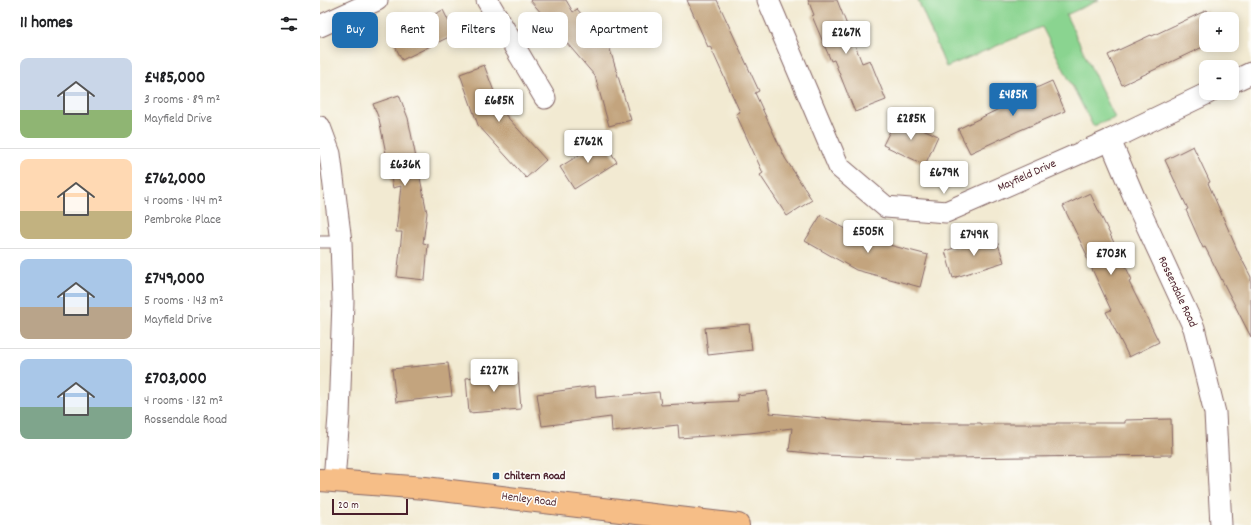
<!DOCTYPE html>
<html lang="en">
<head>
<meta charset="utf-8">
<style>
	body { margin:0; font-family:Dekko,sans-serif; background:#f2f2f2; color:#202124; height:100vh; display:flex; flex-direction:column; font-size:15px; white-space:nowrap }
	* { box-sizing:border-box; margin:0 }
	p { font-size:13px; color:#757577 }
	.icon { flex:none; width:22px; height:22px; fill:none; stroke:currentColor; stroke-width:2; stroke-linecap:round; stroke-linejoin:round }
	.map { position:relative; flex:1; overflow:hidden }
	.side { display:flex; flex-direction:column; background:#fff; width:320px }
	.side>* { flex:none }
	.top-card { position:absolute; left:12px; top:12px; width:380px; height:36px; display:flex; gap:8px }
	.buttons { position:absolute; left:879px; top:12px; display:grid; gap:8px }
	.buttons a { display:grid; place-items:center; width:40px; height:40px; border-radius:8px; background:#fff; box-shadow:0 2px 10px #0003; font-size:20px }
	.scale { position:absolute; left:12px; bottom:10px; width:76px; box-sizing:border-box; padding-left:4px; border:2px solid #4a1f2b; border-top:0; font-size:11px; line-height:14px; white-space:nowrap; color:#4a1f2b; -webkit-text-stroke:3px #fdfcf7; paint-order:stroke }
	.price { position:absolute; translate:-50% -34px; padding:0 9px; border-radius:4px; background:#fff; color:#222; font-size:13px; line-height:26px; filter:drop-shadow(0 1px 2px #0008) }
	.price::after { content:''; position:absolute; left:50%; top:24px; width:12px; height:9px; margin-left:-6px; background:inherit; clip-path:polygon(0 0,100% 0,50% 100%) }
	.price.active { background:#1f6fb2; color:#fff }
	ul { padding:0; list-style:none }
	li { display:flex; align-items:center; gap:12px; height:100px; padding:0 20px }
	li+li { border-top:1px solid #e0e0e0 }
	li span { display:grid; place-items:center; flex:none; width:112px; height:80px; border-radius:8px; color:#555 }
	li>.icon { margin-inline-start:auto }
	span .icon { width:48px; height:48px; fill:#fffc; stroke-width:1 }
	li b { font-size:17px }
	h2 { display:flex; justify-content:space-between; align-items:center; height:48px; padding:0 20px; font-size:17px }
	.pill { padding:0 14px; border-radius:8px; background:#fff; box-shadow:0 2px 10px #0003; font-size:14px; line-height:36px }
	.pill.active { background:#1f6fb2; color:#fff }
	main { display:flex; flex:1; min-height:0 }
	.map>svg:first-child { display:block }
</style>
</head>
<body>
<main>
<section class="side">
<h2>11 homes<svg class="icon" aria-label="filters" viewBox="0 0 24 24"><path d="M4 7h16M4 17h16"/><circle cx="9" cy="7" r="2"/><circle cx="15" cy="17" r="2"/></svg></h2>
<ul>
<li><span style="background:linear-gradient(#c9d6e8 65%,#8fb573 0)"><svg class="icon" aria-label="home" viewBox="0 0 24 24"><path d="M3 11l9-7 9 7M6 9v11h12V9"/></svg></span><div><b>£485,000</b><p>3 rooms · 89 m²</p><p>Mayfield Drive</p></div></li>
<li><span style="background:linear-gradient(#ffd9b3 65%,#c2b280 0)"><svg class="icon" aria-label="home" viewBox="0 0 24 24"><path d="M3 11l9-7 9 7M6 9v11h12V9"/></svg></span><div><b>£762,000</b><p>4 rooms · 144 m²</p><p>Pembroke Place</p></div></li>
<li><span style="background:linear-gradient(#a9c7e8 60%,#b9a48a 0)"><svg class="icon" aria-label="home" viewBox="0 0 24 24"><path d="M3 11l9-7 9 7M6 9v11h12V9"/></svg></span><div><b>£749,000</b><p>5 rooms · 143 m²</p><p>Mayfield Drive</p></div></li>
<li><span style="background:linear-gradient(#a9c7e8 60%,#7fa58c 0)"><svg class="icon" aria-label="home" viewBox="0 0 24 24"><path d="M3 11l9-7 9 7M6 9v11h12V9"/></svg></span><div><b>£703,000</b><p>4 rooms · 132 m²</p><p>Rossendale Road</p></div></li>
</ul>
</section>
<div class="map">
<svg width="931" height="525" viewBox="0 0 931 525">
	<rect width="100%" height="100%" fill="#fdfcf7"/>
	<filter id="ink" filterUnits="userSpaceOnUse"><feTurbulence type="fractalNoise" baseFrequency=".025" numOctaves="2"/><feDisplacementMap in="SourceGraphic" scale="8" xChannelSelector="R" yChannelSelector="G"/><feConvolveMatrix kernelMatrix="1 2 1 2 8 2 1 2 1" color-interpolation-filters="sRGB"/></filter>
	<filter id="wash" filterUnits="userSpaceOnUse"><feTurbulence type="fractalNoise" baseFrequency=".012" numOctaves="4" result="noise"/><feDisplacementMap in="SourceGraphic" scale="16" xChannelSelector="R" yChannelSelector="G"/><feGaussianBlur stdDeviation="0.9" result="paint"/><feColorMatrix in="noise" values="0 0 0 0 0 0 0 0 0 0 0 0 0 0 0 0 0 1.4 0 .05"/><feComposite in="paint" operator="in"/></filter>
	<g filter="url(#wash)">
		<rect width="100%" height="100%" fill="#f2ead2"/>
		<path fill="#8ad490" stroke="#6a7a5e" d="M598 0H779L746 15 795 118 773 126 722 27 626 67Z"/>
		<g id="blocks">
			<g fill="#c3a47e">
				<path d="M210 0H246L253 12 257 9 289 46 311 120 289 126 275 76Z"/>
				<path d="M367 0H397L439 91 435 93 465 158 492 200 467 216 440 175 443 173 416 114 420 112 390 46 388 47Z"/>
				<path d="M488 0H517L542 63 550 60 566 100 535 112 514 60 511 61 492 16 494 15Z"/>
				<path d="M123 10 135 34 82 60 70 36Z"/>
				<path d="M887 10 891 19H886V45H887L802 85 788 55 831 35 832 36Z"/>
				<path d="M164 65 181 110 226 160 206 178 158 125 140 74Z"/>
				<path d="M732 81 745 111 698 131 650 153 638 129 687 105 685 102Z"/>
				<path d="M79 95 88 118 107 213 103 243 108 244 105 280 77 277 82 232H76L81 186 73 188 59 119 53 104Z"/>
				<path d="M577 117 618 136 605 165 563 145Z"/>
				<path d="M283 140 297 162 254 189 240 167Z"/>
				<path d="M873 146 890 182 888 183 919 254 931 277V337L885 247 883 248 866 210 868 209 845 160Z"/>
				<path d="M770 193 812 280 809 282 839 342 809 357 786 312 791 310 766 256 767 255 743 206Z"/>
				<path d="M501 215 542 238 608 255 600 287 536 270 485 241Z"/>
				<path d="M675 235 684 262 633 278 625 251Z"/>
				<path d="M429 324 432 350 388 355 385 328Z"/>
				<path d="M128 363 132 396 76 402 72 369Z"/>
				<path d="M198 373 201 409 149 413 146 378Z"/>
				<path d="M275 386 276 398 339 392 341 405 418 401 417 395 447 391 450 413 542 422V421L601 423H661V424H736V423H805V420L851 419 852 455 634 458H585L508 455 469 451 472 428 430 433 359 438 358 425 292 432 291 417 222 426 217 394Z"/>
			</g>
		</g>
	</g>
	<g filter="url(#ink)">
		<use href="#blocks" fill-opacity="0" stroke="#856665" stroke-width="1"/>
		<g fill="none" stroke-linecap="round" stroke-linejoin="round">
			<defs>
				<path id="service" d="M0 242H21"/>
				<g id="minor">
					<path d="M167 0 225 98"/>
					<path d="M448 0 519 167 566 207 626 212 790 140 888 93"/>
					<path d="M0 26 57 0"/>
					<path d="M912 82 931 73"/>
					<path d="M0 127 10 154 21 242 23 301 19 416 14 481"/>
					<path d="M790 140 820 211 874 328 895 413 901 525"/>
				</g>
				<path id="primary" d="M0 480 105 488 418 525"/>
			</defs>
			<use href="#service" stroke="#856665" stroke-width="13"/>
			<use href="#minor" stroke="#856665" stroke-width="23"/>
			<use href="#primary" stroke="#856665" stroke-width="24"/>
			<use href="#service" stroke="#fff" stroke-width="11"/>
			<use href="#minor" stroke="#fff" stroke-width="21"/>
			<use href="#primary" stroke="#f6be87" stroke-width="22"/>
		</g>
	</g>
	<rect fill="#1f6fb2" stroke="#fdfcf7" stroke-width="1.5" x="172" y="472" width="8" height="8" rx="2"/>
	<g text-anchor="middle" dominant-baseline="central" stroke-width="3" stroke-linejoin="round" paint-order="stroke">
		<g font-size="12" fill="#4a1f2b" stroke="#fdfcf7">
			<text transform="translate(707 176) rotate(-24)">Mayfield Drive</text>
			<text transform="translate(857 292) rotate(65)">Rossendale Road</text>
			<text transform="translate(209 500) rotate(7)">Henley Road</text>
		</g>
		<g font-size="12" font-weight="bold" fill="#4a1f2b" stroke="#fdfcf7" text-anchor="start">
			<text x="184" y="476">Chiltern Road</text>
		</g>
	</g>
</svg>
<div class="buttons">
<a>+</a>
<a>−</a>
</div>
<div class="scale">20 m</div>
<b class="price" style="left:526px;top:55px">£267K</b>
<b class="price active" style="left:693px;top:117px">£485K</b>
<b class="price" style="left:179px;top:123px">£685K</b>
<b class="price" style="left:591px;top:141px">£285K</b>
<b class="price" style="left:268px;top:164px">£762K</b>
<b class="price" style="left:85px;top:187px">£636K</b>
<b class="price" style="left:624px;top:195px">£679K</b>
<b class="price" style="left:548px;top:254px">£505K</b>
<b class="price" style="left:654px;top:257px">£749K</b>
<b class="price" style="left:791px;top:276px">£703K</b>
<b class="price" style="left:174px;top:393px">£227K</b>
<div class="top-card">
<a class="pill active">Buy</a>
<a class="pill">Rent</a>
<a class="pill">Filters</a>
<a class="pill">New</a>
<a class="pill">Apartment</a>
</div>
</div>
</main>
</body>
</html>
